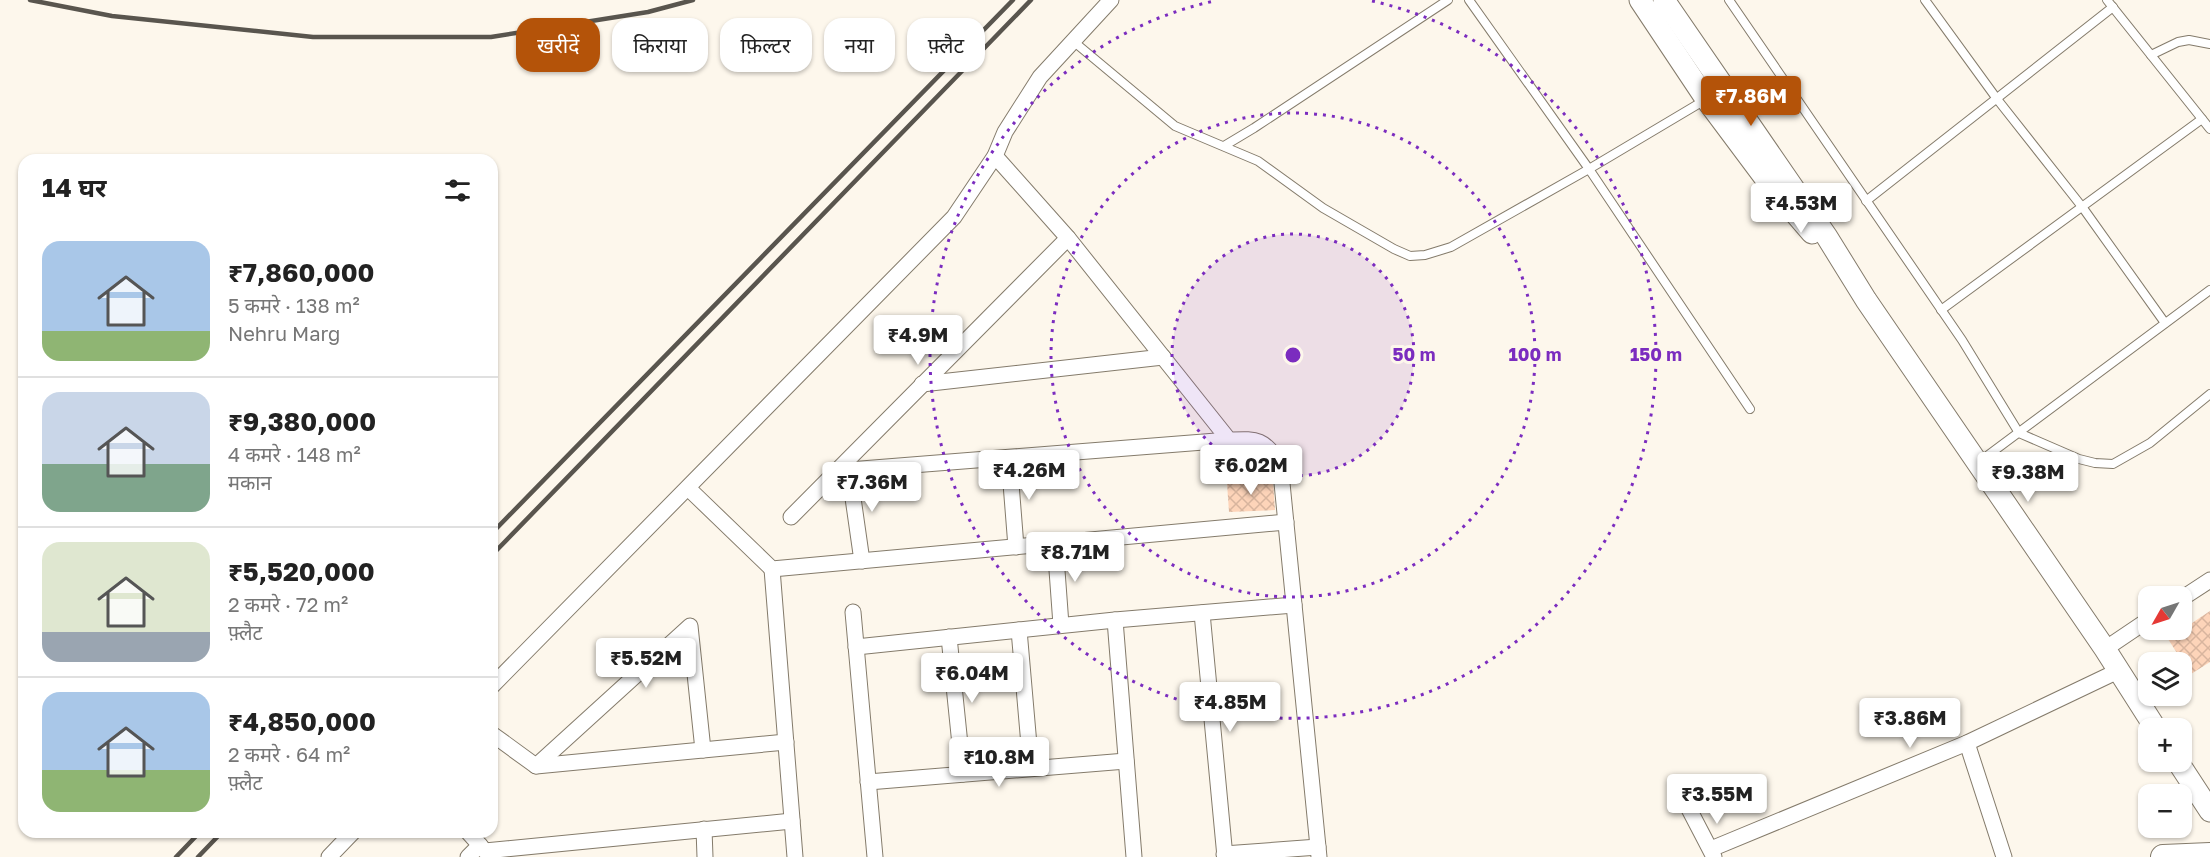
<!DOCTYPE html>
<html lang="hi">
<head>
<meta charset="utf-8">
<style>
	body { margin:0; font-family:"Golos Text","Noto Sans Devanagari",sans-serif; background:#f6f6f6; color:#222; height:100vh; display:flex; flex-direction:column; font-size:22px; white-space:nowrap }
	* { box-sizing:border-box; margin:0 }
	p { font-size:20px; color:#767676 }
	.icon { flex:none; width:33px; height:33px; fill:none; stroke:currentColor; stroke-width:2; stroke-linecap:round; stroke-linejoin:round }
	.map { position:relative; flex:1; overflow:hidden }
	.side { position:absolute; left:18px; top:154px; width:480px; height:684px; display:flex; flex-direction:column; background:#fff; border-radius:18px; box-shadow:0 2px 4px #0004 }
	.side>* { flex:none }
	.guide { position:absolute; left:516px; top:18px; width:570px; height:54px; display:flex; gap:12px }
	.needle { width:39px; rotate:231deg }
	.buttons { position:absolute; left:2138px; top:586px; display:grid; gap:12px }
	.buttons a { display:grid; place-items:center; width:54px; height:54px; border-radius:12px; background:#fff; box-shadow:0 2px 4px #0004; font-size:30px }
	.price { position:absolute; translate:-50% -51px; padding:0 14px; border-radius:6px; background:#fff; color:#222; font-size:20px; line-height:39px; filter:drop-shadow(0 2px 3px #0008) }
	.price::after { content:''; position:absolute; left:50%; top:36px; width:18px; height:14px; margin-left:-9px; background:inherit; clip-path:polygon(0 0,100% 0,50% 100%) }
	.price.active { background:#b45309; color:#fff }
	ul { padding:0; list-style:none }
	li { display:flex; align-items:center; gap:18px; height:150px; padding:0 24px }
	li+li { border-top:2px solid #e0e0e0 }
	li span { display:grid; place-items:center; flex:none; width:168px; height:120px; border-radius:18px; color:#555 }
	li>.icon { margin-inline-start:auto }
	span .icon { width:72px; height:72px; fill:#fffc; stroke-width:1 }
	li b { font-size:26px }
	h2 { display:flex; justify-content:space-between; align-items:center; height:72px; padding:0 24px; font-size:26px }
	.chip { padding:0 21px; border-radius:18px; background:#fff; box-shadow:0 2px 4px #0004; font-size:21px; line-height:54px }
	.chip.active { background:#b45309; color:#fff }
	.map>svg:first-child { display:block }
</style>
</head>
<body>
<div class="map">
<svg width="2210" height="857" viewBox="0 0 2210 857">
	<defs>
		<pattern id="building-cross-hatch" width="8" height="8" patternUnits="userSpaceOnUse" patternTransform="scale(1.5)"><rect width="8" height="8" fill="#fdd4b9"/><path d="M0 0l8 8M0 8l8-8" fill="none" stroke="#d8b59e"/></pattern>
	</defs>
	<rect width="100%" height="100%" fill="#fdf7ec"/>
	<g fill="url(#building-cross-hatch)">
		<path d="M1273 481 1275 510 1229 512 1227 483Z"/>
		<path d="M2210 611V662L2191 674 2185 664 2181 667V663H2172L2169 658 2177 653 2168 639Z"/>
	</g>
	<g fill="none" stroke-linecap="round" stroke-linejoin="round">
		<defs>
			<g id="lane">
				<path d="M1469 0 1589 169 1750 409"/>
				<path d="M1729 0 1962 340 2019 433 2079 459 2095 463 2113 464 2150 443 2210 394"/>
				<path d="M1925 0 1997 99 2083 208 2165 323"/>
				<path d="M2107 0 2210 129"/>
				<path d="M1073 41 1175 126 1258 161 1323 208 1394 249 1410 256 1425 255 1451 247 1589 169 1705 100"/>
				<path d="M2151 55 2178 42 2189 40 2210 44"/>
				<path d="M1224 146 1254 128 1448 0"/>
				<path d="M1866 201 2113 7"/>
				<path d="M1941 310 2202 119"/>
				<path d="M1979 462 2210 290"/>
			</g>
			<g id="street">
				<path d="M995 156 1068 238 1229 440C1258 439 1262 438 1280 463L1319 857"/>
				<path d="M922 384 1163 357"/>
				<path d="M1009 458 1016 547"/>
				<path d="M849 470 862 561"/>
				<path d="M836 471 1229 440"/>
				<path d="M688 488 772 569 1286 522"/>
				<path d="M791 517 1068 238"/>
				<path d="M1055 543 1061 625"/>
				<path d="M772 569 795 857"/>
				<path d="M2181 599 2210 580"/>
				<path d="M853 612 875 857"/>
				<path d="M1202 613 1225 857"/>
				<path d="M1115 620 1134 857"/>
				<path d="M1019 630 1031 768"/>
				<path d="M949 637 963 774"/>
				<path d="M856 647 1115 620 1294 605"/>
				<path d="M2105 649 2148 620"/>
				<path d="M492 686 954 217 995 156 1005 132 1040 77 1111 0"/>
				<path d="M492 734 536 766 786 742"/>
				<path d="M1967 743 2004 857"/>
				<path d="M536 766 690 626 703 750"/>
				<path d="M868 782 1126 761"/>
				<path d="M1688 807 1714 857"/>
				<path d="M704 829 705 857"/>
				<path d="M468 832 485 851 792 821"/>
				<path d="M1711 849 1967 743 2118 671"/>
				<path d="M1224 854 1318 847"/>
				<path d="M329 857 353 832"/>
				<path d="M468 857 480 845"/>
			</g>
			<g id="secondary">
				<path d="M1640 0 1706 99 1765 178 1812 233"/>
				<path d="M1664 0 1827 237 1866 300 2105 649 2156 729"/>
				<path d="M2178 762 2210 811"/>
			</g>
			<path id="primary" d="M2163 857 2210 855"/>
		</defs>
		<use href="#lane" stroke="#847b6b" stroke-width="10"/>
		<use href="#street" stroke="#847b6b" stroke-width="17"/>
		<use href="#secondary" stroke="#847b6b" stroke-width="23"/>
		<use href="#primary" stroke="#847b6b" stroke-width="26"/>
		<use href="#lane" stroke="#fff" stroke-width="8"/>
		<use href="#street" stroke="#fff" stroke-width="15"/>
		<use href="#secondary" stroke="#fff" stroke-width="21"/>
		<use href="#primary" stroke="#fff" stroke-width="24"/>
		<g stroke="#59554e" stroke-width="4.5">
			<path d="M30 0 112 16 313 37H491L648 12 693 0"/>
			<path d="M492 533 1013 0"/>
			<path d="M492 555 1031 0"/>
			<path d="M176 857 200 832"/>
			<path d="M198 857 222 832"/>
		</g>
	</g>
	<circle cx="1293" cy="355" r="121" fill="#7b2cbf" fill-opacity=".12"/>
	<g fill="none" stroke="#7b2cbf" stroke-width="3" stroke-dasharray="3 6">
		<circle cx="1293" cy="355" r="121"/>
		<circle cx="1293" cy="355" r="242"/>
		<path d="M1372 1A363 363 0 1 1 1214 1"/>
	</g>
	<circle cx="1293" cy="355" r="9" fill="#7b2cbf" stroke="#fdf7ec" stroke-width="3"/>
	<g font-size="18" text-anchor="middle" font-weight="bold" fill="#7b2cbf" stroke="#fdf7ec" stroke-width="6" stroke-linejoin="round" paint-order="stroke">
		<text x="1414" y="361">50 m</text>
		<text x="1535" y="361">100 m</text>
		<text x="1656" y="361">150 m</text>
	</g>
</svg>
<div class="buttons">
<a><svg class="needle" viewBox="-14 -14 28 28"><path d="M0-13l5 13h-10z" fill="#e53935"/><path d="M0 13l5-13h-10z" fill="#767676"/></svg></a>
<a><svg class="icon" aria-label="layers" viewBox="0 0 24 24"><path d="M12 4l9 5-9 5-9-5zM3 14l9 5 9-5"/></svg></a>
<a>+</a>
<a>−</a>
</div>
<b class="price active" style="left:1751px;top:127px">₹7.86M</b>
<b class="price" style="left:1801px;top:234px">₹4.53M</b>
<b class="price" style="left:918px;top:366px">₹4.9M</b>
<b class="price" style="left:1251px;top:496px">₹6.02M</b>
<b class="price" style="left:1029px;top:501px">₹4.26M</b>
<b class="price" style="left:2028px;top:503px">₹9.38M</b>
<b class="price" style="left:872px;top:513px">₹7.36M</b>
<b class="price" style="left:1075px;top:583px">₹8.71M</b>
<b class="price" style="left:646px;top:689px">₹5.52M</b>
<b class="price" style="left:972px;top:704px">₹6.04M</b>
<b class="price" style="left:1230px;top:733px">₹4.85M</b>
<b class="price" style="left:1910px;top:749px">₹3.86M</b>
<b class="price" style="left:999px;top:788px">₹10.8M</b>
<b class="price" style="left:1717px;top:825px">₹3.55M</b>
<div class="guide">
<a class="chip active">खरीदें</a>
<a class="chip">किराया</a>
<a class="chip">फ़िल्टर</a>
<a class="chip">नया</a>
<a class="chip">फ़्लैट</a>
</div>
<section class="side">
<h2>14 घर<svg class="icon" aria-label="filters" viewBox="0 0 24 24"><path d="M4 7h16M4 17h16"/><circle cx="9" cy="7" r="2"/><circle cx="15" cy="17" r="2"/></svg></h2>
<ul>
<li><span style="background:linear-gradient(#a9c7e8 75%,#8fb573 0)"><svg class="icon" aria-label="home" viewBox="0 0 24 24"><path d="M3 11l9-7 9 7M6 9v11h12V9"/></svg></span><div><b>₹7,860,000</b><p>5 कमरे · 138 m²</p><p>Nehru Marg</p></div></li>
<li><span style="background:linear-gradient(#c9d6e8 60%,#7fa58c 0)"><svg class="icon" aria-label="home" viewBox="0 0 24 24"><path d="M3 11l9-7 9 7M6 9v11h12V9"/></svg></span><div><b>₹9,380,000</b><p>4 कमरे · 148 m²</p><p>मकान</p></div></li>
<li><span style="background:linear-gradient(#dfe7d0 75%,#9aa5b1 0)"><svg class="icon" aria-label="home" viewBox="0 0 24 24"><path d="M3 11l9-7 9 7M6 9v11h12V9"/></svg></span><div><b>₹5,520,000</b><p>2 कमरे · 72 m²</p><p>फ़्लैट</p></div></li>
<li><span style="background:linear-gradient(#a9c7e8 65%,#8fb573 0)"><svg class="icon" aria-label="home" viewBox="0 0 24 24"><path d="M3 11l9-7 9 7M6 9v11h12V9"/></svg></span><div><b>₹4,850,000</b><p>2 कमरे · 64 m²</p><p>फ़्लैट</p></div></li>
</ul>
</section>
</div>
</body>
</html>
